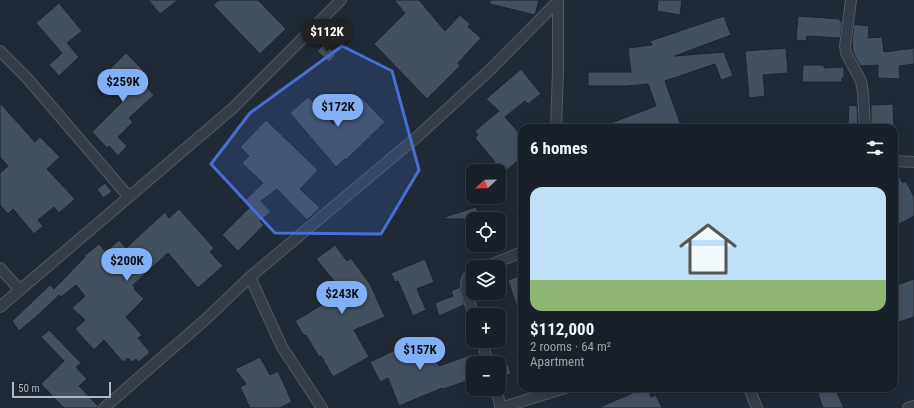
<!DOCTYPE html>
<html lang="en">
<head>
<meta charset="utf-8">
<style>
	body { margin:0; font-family:"Roboto Condensed",sans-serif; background:#212831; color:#f1f3f6; height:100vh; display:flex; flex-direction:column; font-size:15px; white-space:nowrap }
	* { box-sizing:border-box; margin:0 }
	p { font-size:13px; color:#9fa3a8 }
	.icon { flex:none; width:22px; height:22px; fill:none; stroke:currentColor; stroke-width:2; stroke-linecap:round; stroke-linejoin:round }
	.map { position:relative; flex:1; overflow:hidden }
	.sheet { position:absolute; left:518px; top:124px; width:380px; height:268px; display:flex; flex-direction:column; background:#182029; border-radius:12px; box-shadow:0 2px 10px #0003,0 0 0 1px #363e46 }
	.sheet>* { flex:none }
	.needle { width:26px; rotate:248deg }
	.controls { position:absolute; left:466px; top:164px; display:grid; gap:8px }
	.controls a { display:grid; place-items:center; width:40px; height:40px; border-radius:8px; background:#182029; box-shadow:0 2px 10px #0003,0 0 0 1px #363e46; font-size:20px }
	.scale { position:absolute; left:12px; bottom:10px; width:99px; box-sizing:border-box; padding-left:4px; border:2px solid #aeb7c4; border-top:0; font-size:11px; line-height:14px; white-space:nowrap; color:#aeb7c4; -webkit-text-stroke:3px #19212c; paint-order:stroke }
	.price { position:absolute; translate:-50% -34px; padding:0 9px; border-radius:14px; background:#81b0f6; color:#111; font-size:13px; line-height:26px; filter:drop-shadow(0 1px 2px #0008) }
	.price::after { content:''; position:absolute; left:50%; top:24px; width:12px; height:9px; margin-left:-6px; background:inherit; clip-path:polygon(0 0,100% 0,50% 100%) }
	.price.selected { background:#222; color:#fff }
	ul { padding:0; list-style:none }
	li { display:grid; align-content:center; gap:8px; height:212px; padding:0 12px }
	li span { display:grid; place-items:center; height:124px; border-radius:12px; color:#555 }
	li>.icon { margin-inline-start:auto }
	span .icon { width:72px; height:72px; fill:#fffc; stroke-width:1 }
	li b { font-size:17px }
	h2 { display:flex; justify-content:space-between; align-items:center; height:48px; padding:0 12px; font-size:17px }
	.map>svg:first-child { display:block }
</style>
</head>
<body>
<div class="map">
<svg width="914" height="408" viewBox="0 0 914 408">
	<rect width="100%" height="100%" fill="#202a37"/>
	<g fill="#43505f" stroke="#1b232e">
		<path d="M148 0H178L160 14Z"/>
		<path d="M219 0H258L286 29 260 54 213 5Z"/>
		<path d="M394 0H419L445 31 460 15 470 24 468 27 481 38 458 63 460 66 427 99 374 44 405 13Z"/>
		<path d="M490 0H539L535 15 490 4Z"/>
		<path d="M658 0H682L680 15 657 11Z"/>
		<path d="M59 3 82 31 67 43 79 57 59 76 49 65 62 53 36 23Z"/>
		<path d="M724 16 731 35 675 56 724 52 733 76 721 80 715 64 665 81 682 128H600V127L656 106 648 84 627 86H588V72H631L628 48 652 45 650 41Z"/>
		<path d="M798 16 840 19V21L842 22 840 38 807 36 806 41 796 40Z"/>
		<path d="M854 24 869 26 868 38 882 37 884 52 914 48V64L899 66 900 79 878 78V65L860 66 853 52 852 42Z"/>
		<path d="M325 43 336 55 329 62 317 51Z"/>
		<path d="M786 48 788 73 763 75 765 96 749 98 745 51Z"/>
		<path d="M126 53 144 71 138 77 154 95 129 118 133 122 118 137 127 146 118 156 109 146 107 148 92 132 126 98 104 75Z"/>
		<path d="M803 65H824V68L844 67V78H842V82H802Z"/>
		<path d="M521 69 541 94 528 104 525 101 505 117 522 136V157L506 171H484L495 162 475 138 478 135 475 131 499 111 486 99Z"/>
		<path d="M308 97 333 124 361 97 385 122 346 160 345 159 336 167 290 113Z"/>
		<path d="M0 103 35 142 40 137 60 157 47 169 75 199 59 213 54 207 38 220 43 226 34 234 13 209 8 214 0 205V173L8 166 0 157Z"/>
		<path d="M893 104 894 128H871V105Z"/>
		<path d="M849 105 857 106 858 128H851V125H848Z"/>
		<path d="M266 120 318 170 300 189 320 208 307 220 277 189 261 201 271 212 260 221 264 225 238 251 222 235 251 206 245 200 263 183 242 163 249 156 240 147Z"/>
		<path d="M894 168 903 183 906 181 914 197V216L894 227Z"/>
		<path d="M105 183 112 192 103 198 97 189Z"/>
		<path d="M476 207 481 219H473V240H471L464 219H446L445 217Z"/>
		<path d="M179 209 214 248 210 252 223 266 198 288 168 253 133 285 135 288 134 289 144 299 126 317 142 335 138 338 150 352 139 362 136 359 132 362 128 358 123 362 104 340 94 350 75 329 85 320 72 308 85 296 76 285 61 297 59 295 36 317 19 331 12 321 50 285 54 289 85 257 84 256 99 244 106 252 119 240 126 248 165 212 169 218Z"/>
		<path d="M335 245 347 261 351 258 370 284 385 317 354 330 369 357 333 377 321 356 319 357 306 335 304 336 295 321 343 292 316 259Z"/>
		<path d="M425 259 434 282 417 289 426 310 413 316 398 281 395 282 391 273Z"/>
		<path d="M522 275V316L520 317 508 280Z"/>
		<path d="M914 279V317L894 324V286Z"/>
		<path d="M460 287 464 305 439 316 435 303 453 296 451 291Z"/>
		<path d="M49 330 81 363 76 367 87 379 79 386 98 406V408H64L41 384 64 361 41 337Z"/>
		<path d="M425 336 439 366 473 354V379L443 389 442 388 399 406 388 378 380 382 370 362Z"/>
		<path d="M260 357 270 375 278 371 292 402 279 408H250L240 387 246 384 235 369Z"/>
		<path d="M508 364 511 374 499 378V367Z"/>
		<path d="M644 388H648L651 397 656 395 662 408H598Z"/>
		<path d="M816 388H835L844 408H823Z"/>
	</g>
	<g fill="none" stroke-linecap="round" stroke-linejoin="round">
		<defs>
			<g id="street">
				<path d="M851 0 845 46 846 53 861 81 863 93 865 128"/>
				<path d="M0 51 27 78 129 197"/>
				<path d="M556 128 558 70V0"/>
				<path d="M894 161 914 162"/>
				<path d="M485 267 522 252"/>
				<path d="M0 268 20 290"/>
				<path d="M473 272C459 281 470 302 474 315"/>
				<path d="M250 277 282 347 322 408"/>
				<path d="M0 307 233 108 341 0"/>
				<path d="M482 341 488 363"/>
				<path d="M749 388 757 408"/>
				<path d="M496 389 501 408"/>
				<path d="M104 408 206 319 250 277 418 136 491 69 558 1"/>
				<path d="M500 408 565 388"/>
				<path d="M908 408 914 406"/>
			</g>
		</defs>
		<use href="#street" stroke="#515a65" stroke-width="12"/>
		<use href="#street" stroke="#343c48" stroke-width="10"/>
	</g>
	<path fill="#486ed2" fill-opacity="0.2" stroke="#486ed2" stroke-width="3" stroke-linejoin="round" d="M342 46 392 71 419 170 381 234 275 233 211 164 250 113Z"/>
</svg>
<div class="controls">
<a><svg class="needle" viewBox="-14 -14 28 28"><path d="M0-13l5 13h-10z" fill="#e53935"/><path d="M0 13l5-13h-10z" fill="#9fa3a8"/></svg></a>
<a><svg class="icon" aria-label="locate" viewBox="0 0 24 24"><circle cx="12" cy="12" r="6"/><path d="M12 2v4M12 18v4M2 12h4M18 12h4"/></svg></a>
<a><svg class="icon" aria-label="layers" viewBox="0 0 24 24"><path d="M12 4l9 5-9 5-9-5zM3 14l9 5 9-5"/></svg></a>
<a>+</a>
<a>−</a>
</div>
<div class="scale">50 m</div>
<b class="price selected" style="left:327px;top:53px">$112K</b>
<b class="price" style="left:123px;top:103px">$259K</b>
<b class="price" style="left:338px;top:128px">$172K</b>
<b class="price" style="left:127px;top:282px">$200K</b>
<b class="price" style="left:342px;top:315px">$243K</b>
<b class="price" style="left:420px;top:371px">$157K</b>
<section class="sheet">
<h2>6 homes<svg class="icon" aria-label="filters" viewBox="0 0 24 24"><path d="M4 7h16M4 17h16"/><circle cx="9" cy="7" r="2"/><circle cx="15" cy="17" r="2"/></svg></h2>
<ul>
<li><span style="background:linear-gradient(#bfe0f5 75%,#8fb573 0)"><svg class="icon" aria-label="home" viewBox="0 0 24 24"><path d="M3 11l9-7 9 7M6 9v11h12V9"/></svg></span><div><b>$112,000</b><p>2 rooms · 64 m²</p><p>Apartment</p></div></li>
</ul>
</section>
</div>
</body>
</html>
